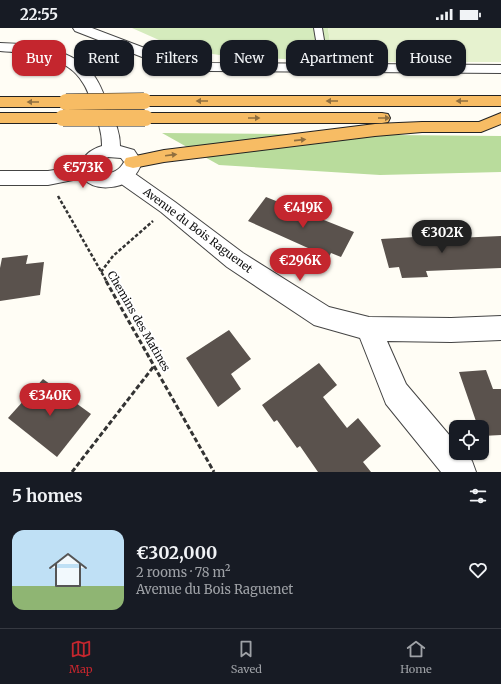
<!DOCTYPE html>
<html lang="en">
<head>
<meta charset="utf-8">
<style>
	body { margin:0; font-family:Merriweather,serif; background:#242831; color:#f1f3f6; height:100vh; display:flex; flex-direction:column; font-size:15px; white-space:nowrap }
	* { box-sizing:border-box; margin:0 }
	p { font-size:13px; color:#9ea1a6 }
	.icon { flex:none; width:22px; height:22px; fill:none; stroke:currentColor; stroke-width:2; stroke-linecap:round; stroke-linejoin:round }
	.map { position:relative; height:444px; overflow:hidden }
	.details { display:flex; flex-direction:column; background:#171b24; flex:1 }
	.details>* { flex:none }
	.hud { position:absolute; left:12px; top:12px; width:477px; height:36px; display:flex; gap:8px }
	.fabs { position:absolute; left:449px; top:392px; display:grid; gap:8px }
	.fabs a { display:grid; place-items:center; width:40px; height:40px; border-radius:8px; background:#171b24; box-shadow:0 1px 3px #0004; font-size:20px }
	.price { position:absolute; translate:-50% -34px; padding:0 9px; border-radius:14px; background:#c4262e; color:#fff; font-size:13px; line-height:26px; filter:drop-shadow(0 1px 2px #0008) }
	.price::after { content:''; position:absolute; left:50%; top:24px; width:12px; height:9px; margin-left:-6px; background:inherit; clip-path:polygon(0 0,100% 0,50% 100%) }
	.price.on { background:#222; color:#fff }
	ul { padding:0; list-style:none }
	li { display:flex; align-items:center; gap:12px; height:100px; padding:0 12px }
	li+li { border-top:1px solid #363941 }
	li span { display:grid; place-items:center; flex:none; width:112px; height:80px; border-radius:12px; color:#555 }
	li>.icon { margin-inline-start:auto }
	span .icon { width:48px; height:48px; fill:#fffc; stroke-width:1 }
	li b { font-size:17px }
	h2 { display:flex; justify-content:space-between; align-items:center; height:48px; padding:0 12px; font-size:17px }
	.pill { padding:0 14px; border-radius:12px; background:#171b24; box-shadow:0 1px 3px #0004; font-size:14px; line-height:36px }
	.pill.on { background:#c4262e; color:#fff }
	.status { display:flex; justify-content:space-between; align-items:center; height:28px; padding:0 20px; background:#171b24; direction:ltr }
	.status svg { height:11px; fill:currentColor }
	.dock { display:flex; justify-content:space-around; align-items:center; height:56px; border-top:1px solid #363941; background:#171b24; font-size:11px; color:#9ea1a6 }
	.dock a { display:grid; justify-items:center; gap:2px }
	.dock .on { color:#c4262e }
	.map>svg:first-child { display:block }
</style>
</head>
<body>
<div class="status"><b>22:55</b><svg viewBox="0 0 49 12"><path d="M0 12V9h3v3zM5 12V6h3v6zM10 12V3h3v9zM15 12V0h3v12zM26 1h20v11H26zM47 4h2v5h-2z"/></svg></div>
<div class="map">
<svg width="501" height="444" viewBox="0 0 501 444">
	<rect width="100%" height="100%" fill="#fffdf5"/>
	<path fill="#d5ebbd" d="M132 0H328L333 34 219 27 177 20Z"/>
	<path fill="#b9dc9c" d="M162 105 501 108V144L380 147 219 137Z"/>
	<path fill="#e6f2cf" d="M328 0H501V34H333Z"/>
	<g fill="#5a524d">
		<path d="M266 169 354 204 341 229 331 225 326 235 305 225 308 220 248 193Z"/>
		<path d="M432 208 433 211 501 208V240L426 243 428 249 402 250 399 239 389 240 381 211Z"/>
		<path d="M28 227 26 236 44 234 40 267 0 273V240L2 230Z"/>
		<path d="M229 302 251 331 231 346 241 361 218 379 186 330Z"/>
		<path d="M319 335 337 357 323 369 347 400 358 390 381 418 363 434 371 444H318L300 418 297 420 277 392 274 394 262 377Z"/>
		<path d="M486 342 493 361H501V407L482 408V399H478L459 344Z"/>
		<path d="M43 351 91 386 57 429 8 390Z"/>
	</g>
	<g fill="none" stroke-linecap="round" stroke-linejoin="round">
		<defs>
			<path id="service" d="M314 0H322L325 18 322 41 318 43 314 41 317 18Z"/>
			<g id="minor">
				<path d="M73 0H92L163 27 207 35 501 37V45L207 43 155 34 75 3Z"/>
				<path d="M124 141 131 143 175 174 243 225 329 279 369 289 451 290 501 288V312L451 314 387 313 406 356 456 415V425H465L472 433 476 444H441L386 376 360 310 314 297 227 239 161 184 117 153 114 148 117 143Z"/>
			</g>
			<path id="tertiary" d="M0 15C33 16 74 20 95 49 101 58 104 67 108 77 114 91 120 103 120 118L134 122 142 134C140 140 137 146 132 150 121 161 94 164 83 150L48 157H0V143H48L80 138C83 127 92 121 102 118V117C102 102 97 91 92 78 90 70 88 62 83 55 67 27 28 25 0 23ZM108 129 121 130 124 134C120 142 112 146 103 146L98 142 99 135Z"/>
			<g id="trunk">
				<path d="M144 68H501V78H144L138 76 136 73 138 70Z"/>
				<path d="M0 69H66L72 71 74 74 72 77 66 79H0Z"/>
				<path d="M0 85H63L69 86 71 90 69 94 63 95H0Z"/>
				<path d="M145 85H382L388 86 390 90 388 94 382 95H145L139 94 137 90 139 86Z"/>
				<path d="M501 85V96L481 104H422L375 108 164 134 133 140 126 138 124 134 126 130 164 122 375 96 422 94H479Z"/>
			</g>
		</defs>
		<use href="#service" stroke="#444" stroke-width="2"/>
		<use href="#minor" stroke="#444" stroke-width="2"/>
		<use href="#tertiary" stroke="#444" stroke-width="2"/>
		<use href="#trunk" stroke="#222" stroke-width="2"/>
		<g stroke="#333" stroke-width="2.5" stroke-dasharray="3.5 2" stroke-linecap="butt">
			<path d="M58 168 107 254"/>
			<path d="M101 244 113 228 153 193"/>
		</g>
		<g stroke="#333" stroke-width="3" stroke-dasharray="5 2.5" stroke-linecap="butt">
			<path d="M106 253 214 444"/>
			<path d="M72 444 154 338"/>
		</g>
		<use href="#service" fill="#fff" fill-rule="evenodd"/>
		<use href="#minor" fill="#fff" fill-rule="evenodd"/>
		<use href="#tertiary" fill="#fff" fill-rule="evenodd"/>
		<use href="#trunk" fill="#f7bc64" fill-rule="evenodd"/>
		<defs>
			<g id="trunk-bridge">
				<path d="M66 74 144 73"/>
				<path d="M63 90H145"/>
			</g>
		</defs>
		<use href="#trunk-bridge" stroke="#222" stroke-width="17" stroke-linecap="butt"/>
		<use href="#trunk-bridge" stroke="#f7bc64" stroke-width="16"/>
	</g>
	<defs><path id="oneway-solid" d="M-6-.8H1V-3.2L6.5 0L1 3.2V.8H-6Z"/></defs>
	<g fill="#906f3f">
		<use href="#oneway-solid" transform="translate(202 73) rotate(180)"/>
		<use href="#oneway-solid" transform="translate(332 73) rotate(180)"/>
		<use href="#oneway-solid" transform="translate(462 73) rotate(180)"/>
		<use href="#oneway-solid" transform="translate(33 74) rotate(180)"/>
		<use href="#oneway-solid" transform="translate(254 90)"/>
		<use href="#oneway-solid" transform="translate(384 90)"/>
		<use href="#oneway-solid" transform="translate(300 112) rotate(-6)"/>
		<use href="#oneway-solid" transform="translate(171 127) rotate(-7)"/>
	</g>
	<g text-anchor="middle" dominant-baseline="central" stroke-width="4" stroke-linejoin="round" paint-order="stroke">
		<g font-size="11" fill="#111" stroke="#fff">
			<text transform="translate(198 202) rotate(37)">Avenue du Bois Raguenet</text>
			<text transform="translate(139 293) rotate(60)">Chemins des Matines</text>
		</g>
	</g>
</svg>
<div class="fabs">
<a><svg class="icon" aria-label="locate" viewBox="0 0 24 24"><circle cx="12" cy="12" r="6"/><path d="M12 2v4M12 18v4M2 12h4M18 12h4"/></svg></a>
</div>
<b class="price" style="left:83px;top:161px">€573K</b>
<b class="price" style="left:303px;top:201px">€419K</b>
<b class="price on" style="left:442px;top:226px">€302K</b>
<b class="price" style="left:300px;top:254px">€296K</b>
<b class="price" style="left:50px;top:389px">€340K</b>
<div class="hud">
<a class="pill on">Buy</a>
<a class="pill">Rent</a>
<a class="pill">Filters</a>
<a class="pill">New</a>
<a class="pill">Apartment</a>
<a class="pill">House</a>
</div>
</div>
<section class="details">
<h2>5 homes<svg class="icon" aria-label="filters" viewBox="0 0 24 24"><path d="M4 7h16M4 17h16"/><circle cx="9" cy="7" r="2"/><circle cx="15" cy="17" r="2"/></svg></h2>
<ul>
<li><span style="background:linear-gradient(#bfe0f5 70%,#8fb573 0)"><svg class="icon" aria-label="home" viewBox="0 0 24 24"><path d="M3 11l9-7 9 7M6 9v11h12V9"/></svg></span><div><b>€302,000</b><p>2 rooms · 78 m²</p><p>Avenue du Bois Raguenet</p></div><svg class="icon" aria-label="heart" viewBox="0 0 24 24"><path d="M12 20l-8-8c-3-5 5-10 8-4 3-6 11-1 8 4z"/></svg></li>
</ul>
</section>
<nav class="dock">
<a class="on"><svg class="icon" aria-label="map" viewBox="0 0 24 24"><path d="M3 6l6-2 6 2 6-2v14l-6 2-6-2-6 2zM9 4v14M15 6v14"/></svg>Map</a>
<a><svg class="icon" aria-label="saved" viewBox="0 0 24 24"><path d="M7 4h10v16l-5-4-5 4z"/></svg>Saved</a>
<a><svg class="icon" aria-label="home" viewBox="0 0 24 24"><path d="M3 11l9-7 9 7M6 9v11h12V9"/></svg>Home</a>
</nav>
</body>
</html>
